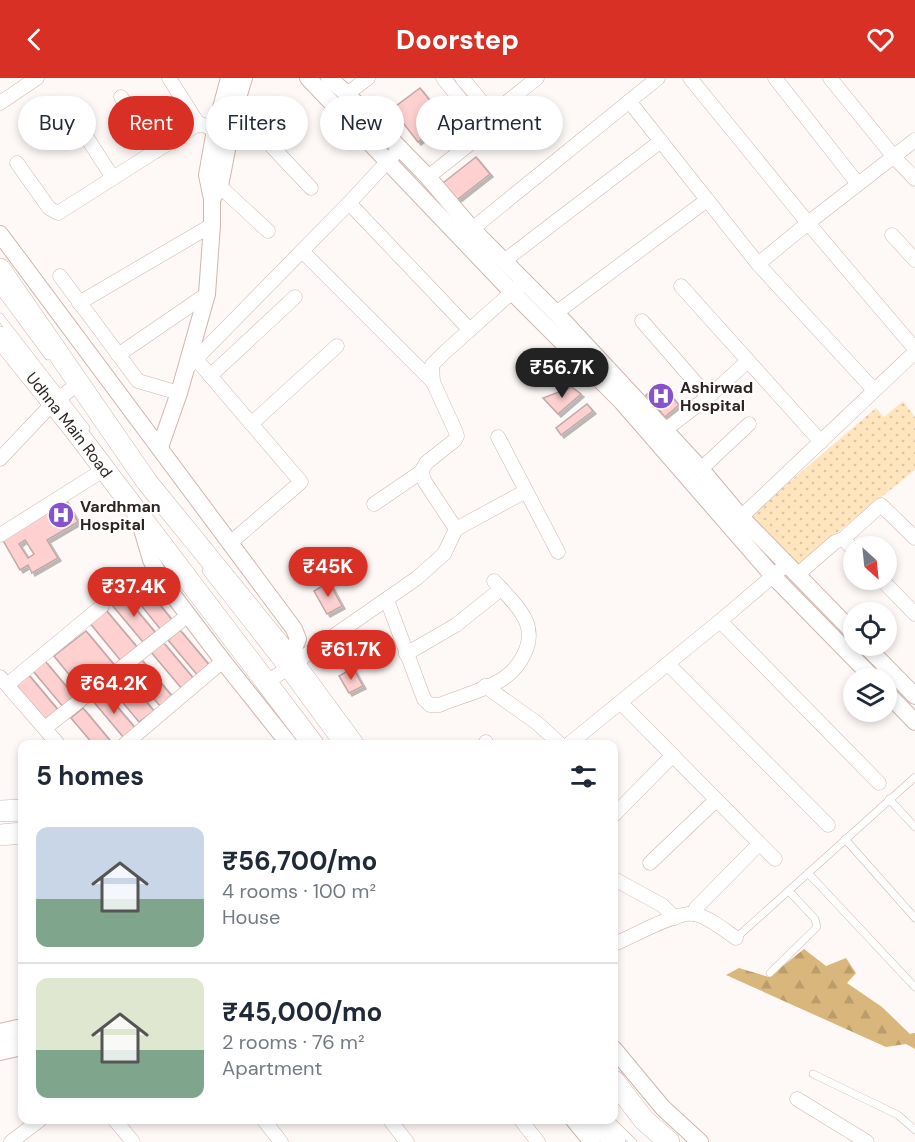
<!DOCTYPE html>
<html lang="en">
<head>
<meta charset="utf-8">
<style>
	body { margin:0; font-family:"DM Sans",sans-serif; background:#f6f6f7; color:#1f2937; height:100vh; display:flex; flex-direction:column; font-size:22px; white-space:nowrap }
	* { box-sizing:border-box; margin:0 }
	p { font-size:20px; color:#747a83 }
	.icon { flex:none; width:33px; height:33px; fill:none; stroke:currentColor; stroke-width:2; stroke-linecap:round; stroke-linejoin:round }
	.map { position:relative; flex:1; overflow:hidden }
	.panel { position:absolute; left:18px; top:662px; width:600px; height:384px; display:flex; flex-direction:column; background:#fff; border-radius:12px; box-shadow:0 3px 9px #0003 }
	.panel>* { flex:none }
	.guide { position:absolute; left:18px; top:18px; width:600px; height:54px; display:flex; gap:12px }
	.needle { width:39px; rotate:153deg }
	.fabs { position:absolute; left:843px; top:458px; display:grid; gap:12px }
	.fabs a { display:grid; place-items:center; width:54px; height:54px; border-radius:50%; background:#fff; box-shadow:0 3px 9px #0003; font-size:30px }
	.price { position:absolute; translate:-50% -51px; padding:0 14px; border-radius:21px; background:#d93025; color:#fff; font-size:20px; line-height:39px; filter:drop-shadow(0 2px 3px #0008) }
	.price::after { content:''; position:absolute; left:50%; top:36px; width:18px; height:14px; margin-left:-9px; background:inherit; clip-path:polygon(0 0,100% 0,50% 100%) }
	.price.selected { background:#222; color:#fff }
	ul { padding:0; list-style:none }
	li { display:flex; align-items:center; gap:18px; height:150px; padding:0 18px }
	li+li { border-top:2px solid #e0e1e3 }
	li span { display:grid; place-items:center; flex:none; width:168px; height:120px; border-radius:12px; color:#555 }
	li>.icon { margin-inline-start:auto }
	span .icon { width:72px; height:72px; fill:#fffc; stroke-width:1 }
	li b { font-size:26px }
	h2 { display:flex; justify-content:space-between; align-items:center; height:72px; padding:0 18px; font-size:26px }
	.pill { padding:0 21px; border-radius:27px; background:#fff; box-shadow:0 3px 9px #0003; font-size:21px; line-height:54px }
	.pill.selected { background:#d93025; color:#fff }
	header { display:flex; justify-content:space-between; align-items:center; height:78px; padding:0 18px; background:#d93025; color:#fff; font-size:27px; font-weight:800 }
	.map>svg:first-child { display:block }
</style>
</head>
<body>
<header><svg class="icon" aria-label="back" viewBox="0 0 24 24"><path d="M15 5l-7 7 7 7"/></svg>Doorstep<svg class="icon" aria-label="heart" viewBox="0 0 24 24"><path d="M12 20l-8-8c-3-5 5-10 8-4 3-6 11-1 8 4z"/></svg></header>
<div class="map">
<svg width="915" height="1064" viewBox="0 0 915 1064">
	<defs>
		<pattern id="forest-firs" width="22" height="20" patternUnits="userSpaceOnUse" patternTransform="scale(1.5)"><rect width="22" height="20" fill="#d9b67c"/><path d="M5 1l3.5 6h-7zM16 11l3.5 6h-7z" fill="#bb9c6b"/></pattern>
		<pattern id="park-dots" width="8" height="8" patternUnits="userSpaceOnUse" patternTransform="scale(1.5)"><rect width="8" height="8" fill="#fee5be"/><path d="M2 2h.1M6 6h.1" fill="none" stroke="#dac4a3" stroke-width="1.8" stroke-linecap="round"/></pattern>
		<filter id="shadow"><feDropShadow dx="3" dy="3" stdDeviation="0" flood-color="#0004"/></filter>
	</defs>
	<rect width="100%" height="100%" fill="#fef9f7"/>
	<path fill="url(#forest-firs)" d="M804 871 826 888 846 880 856 895 847 905 882 929 910 956 915 955V971L906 966 886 969 726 897 739 890 769 899Z"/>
	<path fill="url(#park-dots)" d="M903 323 915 339V392L797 487 747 440 876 330 884 339Z"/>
	<g fill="#fed1d0" stroke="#c1a8a7" stroke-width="1.5" fill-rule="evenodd" filter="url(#shadow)">
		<path d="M420 10 446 43 418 64 392 31Z"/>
		<path d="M476 79 490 96 453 125 439 108Z"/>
		<path d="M660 305 679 327 665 339 646 317Z"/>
		<path d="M572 309 581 316 558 336 543 320Z"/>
		<path d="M587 326 593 333 561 357 556 350Z"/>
		<path d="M65 421 78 444 47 462 58 480 32 495 28 487 20 492 1 459ZM25 462 34 476 28 480 19 466Z"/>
		<path d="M329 504 342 528 327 536 314 513Z"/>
		<path d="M148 512 173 543 161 552 136 521Z"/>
		<path d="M124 517 155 554 143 564 112 527Z"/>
		<path d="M105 531 137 569 121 583 89 544Z"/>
		<path d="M180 552 211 589 199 599 168 562Z"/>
		<path d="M86 553 116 589 84 615 54 578Z"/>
		<path d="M163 564 194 601 182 611 151 574Z"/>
		<path d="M141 581 172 618 160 628 129 591Z"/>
		<path d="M45 583 76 620 64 630 33 593Z"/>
		<path d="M353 590 363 608 349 615 339 598Z"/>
		<path d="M28 596 59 633 44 645 13 608Z"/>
		<path d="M124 596 154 633 139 644 109 608Z"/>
		<path d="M104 613 136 651 124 660 93 623Z"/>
		<path d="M83 630 113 666H93L71 640Z"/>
	</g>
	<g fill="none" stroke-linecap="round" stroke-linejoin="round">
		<defs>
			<g id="service">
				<path d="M0 213 48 278"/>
				<path d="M0 239 86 350"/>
				<path d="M206 493 280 588 337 666"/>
				<path d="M889 721 915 749"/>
				<path d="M845 761 915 840"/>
				<path d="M808 795 915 909"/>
				<path d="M736 860 915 699"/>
				<path d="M770 895 817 849 815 841 789 813"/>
				<path d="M813 996 898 1037 915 1052"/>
				<path d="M609 1041 633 1064"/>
			</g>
			<g id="minor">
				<path d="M169 0 199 47"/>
				<path d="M462 0 492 36 537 0"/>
				<path d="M690 0 808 145 915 271"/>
				<path d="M775 0 858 106"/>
				<path d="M830 0 894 79 915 101"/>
				<path d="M347 16 368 0"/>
				<path d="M121 19 156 73"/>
				<path d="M629 23 758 186 874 312"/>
				<path d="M230 24 311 110"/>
				<path d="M0 25 37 0"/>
				<path d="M71 35 113 100"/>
				<path d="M17 85 49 130 58 135 195 48 201 46 215 52"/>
				<path d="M428 99 486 53 443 0"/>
				<path d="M214 103 268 153"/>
				<path d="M349 125 470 252"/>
				<path d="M472 151 658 0"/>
				<path d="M892 157 915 182"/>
				<path d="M302 173 433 304"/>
				<path d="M504 183 661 63"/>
				<path d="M758 186 808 145 915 62"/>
				<path d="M60 198 138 303 179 315"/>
				<path d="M681 208 821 364"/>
				<path d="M79 225 212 147"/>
				<path d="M556 235 707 122"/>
				<path d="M642 243 708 319"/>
				<path d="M118 277 207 216"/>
				<path d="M196 281 301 404 230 465"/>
				<path d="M186 291 349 125 400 70"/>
				<path d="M210 298 295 219"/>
				<path d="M251 346 337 268"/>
				<path d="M665 352 708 319 748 283"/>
				<path d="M498 359 558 474"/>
				<path d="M0 381 52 326 79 305"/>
				<path d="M701 391 749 346"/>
				<path d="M421 394 425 404 456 451"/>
				<path d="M374 426 421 394 426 385 455 362 457 358 455 352 433 304 432 287 445 274 520 207"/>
				<path d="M741 439 915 274"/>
				<path d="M0 457 105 391"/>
				<path d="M843 461 854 472"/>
				<path d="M797 497 835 464 843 461 881 427 915 460"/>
				<path d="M881 501 915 536"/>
				<path d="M387 522 424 621 430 627H439C458 619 487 612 504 600 521 588 535 564 526 543 519 528 506 516 494 503"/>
				<path d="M720 543 879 705"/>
				<path d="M406 576 456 547 501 511"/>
				<path d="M668 586 828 747"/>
				<path d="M0 599 58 666"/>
				<path d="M266 605 417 500 444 476 456 451 526 413"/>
				<path d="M7 607 102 528"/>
				<path d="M485 608 537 645 560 666"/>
				<path d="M621 625 775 781"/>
				<path d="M45 650 187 538"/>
				<path d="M486 664V666"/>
				<path d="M125 666 223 583"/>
				<path d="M569 666 720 543 787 486"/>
				<path d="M614 737 673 677"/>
				<path d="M650 785 716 722"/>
				<path d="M614 801 662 827 675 840"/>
				<path d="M694 836 696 830 759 766"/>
				<path d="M614 866C632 859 677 833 694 836 709 839 724 852 736 860"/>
				<path d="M797 1021 867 1064"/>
				<path d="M114 1041 133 1064"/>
				<path d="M263 1041 281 1064"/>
				<path d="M389 1041 407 1064"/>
				<path d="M520 1041 538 1064"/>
				<path d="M11 1064 41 1041"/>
			</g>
			<g id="tertiary">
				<path d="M308 0 512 214 622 324 773 498 873 600"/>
				<path d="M329 0 347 16 428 99 472 151 556 235 701 391 741 439 854 555"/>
				<path d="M212 121 220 108 235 30 244 0"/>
				<path d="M0 156 294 551 298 561 290 580"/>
				<path d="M160 369 179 315 207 216 212 147V121L207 97 215 52 229 0"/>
				<path d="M139 441 151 482 163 504 223 583 289 666"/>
				<path d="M865 567 915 618"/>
				<path d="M886 614 915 644"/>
				<path d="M614 971 663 1030 700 1064"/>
				<path d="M573 1041 592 1064"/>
			</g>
			<g id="secondary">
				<path d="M0 955 22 950"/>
				<path d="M0 973 22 968"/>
			</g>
			<g id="primary">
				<path d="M0 733 22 732"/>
				<path d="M0 757 22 755"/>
			</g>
			<g id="trunk">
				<path d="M0 191 147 404 290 580 353 666"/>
				<path id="s1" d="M0 259 74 351 313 666"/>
				<path d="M614 1003 644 1042 669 1064"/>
				<path d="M593 1041 615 1064"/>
			</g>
		</defs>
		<use href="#service" stroke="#ceb6ad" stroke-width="8"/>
		<use href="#minor" stroke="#ceb6ad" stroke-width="15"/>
		<use href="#tertiary" stroke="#ceb6ad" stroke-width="18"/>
		<use href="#secondary" stroke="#ceb6ad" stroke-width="20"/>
		<use href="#primary" stroke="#ceb6ad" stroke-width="22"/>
		<use href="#trunk" stroke="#ceb6ad" stroke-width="22"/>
		<use href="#service" stroke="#fff" stroke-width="7"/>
		<use href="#minor" stroke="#fff" stroke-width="14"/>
		<use href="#tertiary" stroke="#fff" stroke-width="16"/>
		<use href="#secondary" stroke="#fff" stroke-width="18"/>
		<use href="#primary" stroke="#fff" stroke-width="21"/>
		<use href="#trunk" stroke="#fff" stroke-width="21"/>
	</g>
	<defs>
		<symbol id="hospital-disc" viewBox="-11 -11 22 22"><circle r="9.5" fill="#8753cb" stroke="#fff"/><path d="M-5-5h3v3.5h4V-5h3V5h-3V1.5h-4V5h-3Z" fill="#fff"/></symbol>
	</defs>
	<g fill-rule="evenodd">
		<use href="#hospital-disc" x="646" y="303" width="30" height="30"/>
		<use href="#hospital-disc" x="46" y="422" width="30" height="30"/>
	</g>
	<g text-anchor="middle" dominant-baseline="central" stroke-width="4.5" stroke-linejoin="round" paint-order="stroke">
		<g font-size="16" font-weight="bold" fill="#2d2421" stroke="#fff" text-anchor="start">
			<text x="680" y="309">Ashirwad<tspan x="680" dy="18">Hospital</tspan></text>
			<text x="80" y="428">Vardhman<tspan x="80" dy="18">Hospital</tspan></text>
		</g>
		<g font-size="16" fill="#2d2421" stroke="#fff">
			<text stroke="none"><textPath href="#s1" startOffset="112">Udhna Main Road</textPath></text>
		</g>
	</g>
</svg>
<div class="fabs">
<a><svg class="needle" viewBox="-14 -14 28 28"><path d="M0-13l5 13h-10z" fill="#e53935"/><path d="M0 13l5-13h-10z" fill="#747a83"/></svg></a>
<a><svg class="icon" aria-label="locate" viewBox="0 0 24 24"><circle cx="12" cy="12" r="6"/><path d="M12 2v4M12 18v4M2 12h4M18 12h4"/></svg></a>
<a><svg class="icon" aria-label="layers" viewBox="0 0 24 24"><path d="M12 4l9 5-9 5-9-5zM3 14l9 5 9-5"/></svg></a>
</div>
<b class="price selected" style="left:562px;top:321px">₹56.7K</b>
<b class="price" style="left:328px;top:520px">₹45K</b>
<b class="price" style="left:134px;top:540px">₹37.4K</b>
<b class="price" style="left:351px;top:603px">₹61.7K</b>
<b class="price" style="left:114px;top:637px">₹64.2K</b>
<div class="guide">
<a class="pill">Buy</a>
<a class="pill selected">Rent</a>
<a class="pill">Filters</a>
<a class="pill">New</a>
<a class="pill">Apartment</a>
</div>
<section class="panel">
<h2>5 homes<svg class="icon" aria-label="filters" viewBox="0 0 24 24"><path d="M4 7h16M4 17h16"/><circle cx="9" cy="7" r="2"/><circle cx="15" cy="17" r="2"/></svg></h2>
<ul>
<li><span style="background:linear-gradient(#c9d6e8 60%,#7fa58c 0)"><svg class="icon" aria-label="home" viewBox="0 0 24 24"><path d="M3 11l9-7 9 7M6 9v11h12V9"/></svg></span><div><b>₹56,700/mo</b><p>4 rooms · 100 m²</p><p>House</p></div></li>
<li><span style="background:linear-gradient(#dfe7d0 60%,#7fa58c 0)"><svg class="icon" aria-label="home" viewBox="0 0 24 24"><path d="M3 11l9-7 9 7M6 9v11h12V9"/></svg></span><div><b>₹45,000/mo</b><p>2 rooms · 76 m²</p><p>Apartment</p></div></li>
</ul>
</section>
</div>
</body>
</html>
